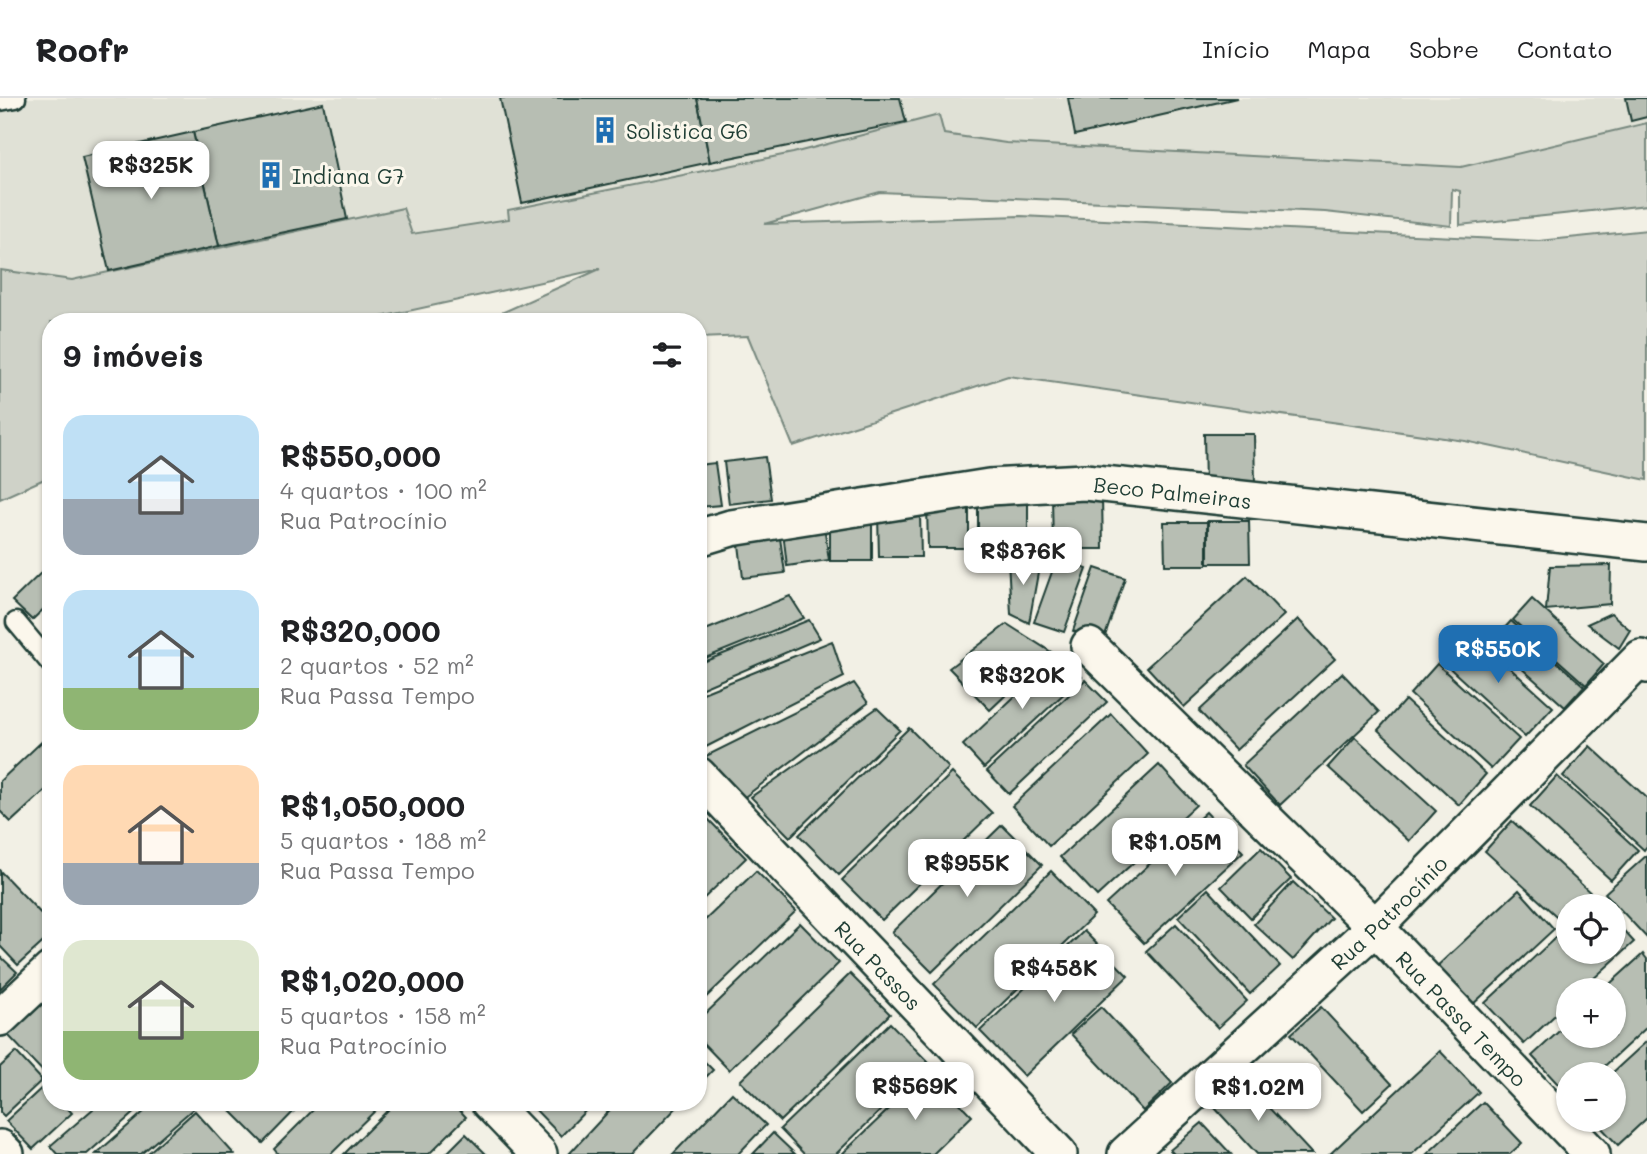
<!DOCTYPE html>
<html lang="pt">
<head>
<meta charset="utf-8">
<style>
	body { margin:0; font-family:Mali,sans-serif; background:#f2f2f2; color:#202124; height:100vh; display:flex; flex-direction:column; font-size:26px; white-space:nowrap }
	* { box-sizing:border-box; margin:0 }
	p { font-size:23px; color:#757577 }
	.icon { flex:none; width:38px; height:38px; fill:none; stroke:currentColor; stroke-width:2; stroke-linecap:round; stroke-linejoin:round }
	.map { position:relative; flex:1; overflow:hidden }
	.sheet { position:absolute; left:42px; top:215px; width:665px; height:798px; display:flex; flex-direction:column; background:#fff; border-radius:28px; box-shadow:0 2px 5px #0004 }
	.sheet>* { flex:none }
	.controls { position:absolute; left:1556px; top:796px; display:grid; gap:14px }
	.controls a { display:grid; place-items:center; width:70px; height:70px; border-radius:50%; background:#fff; box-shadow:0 2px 5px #0004; font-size:35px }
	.price { position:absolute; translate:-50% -60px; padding:0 16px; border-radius:14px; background:#fff; color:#222; font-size:23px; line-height:46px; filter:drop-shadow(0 2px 4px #0008) }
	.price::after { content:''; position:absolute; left:50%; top:42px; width:21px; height:16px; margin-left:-10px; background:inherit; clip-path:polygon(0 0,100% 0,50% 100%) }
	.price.selected { background:#1f6fb2; color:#fff }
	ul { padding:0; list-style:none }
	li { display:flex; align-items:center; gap:21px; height:175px; padding:0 21px }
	li span { display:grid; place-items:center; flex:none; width:196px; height:140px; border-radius:21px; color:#555 }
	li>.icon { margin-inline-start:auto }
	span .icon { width:84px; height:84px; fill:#fffc; stroke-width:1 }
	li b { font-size:30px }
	h2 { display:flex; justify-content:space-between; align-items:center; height:84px; padding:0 21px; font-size:30px }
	header { display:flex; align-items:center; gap:42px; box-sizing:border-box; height:98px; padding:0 35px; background:#fff; border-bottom:2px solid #e0e0e0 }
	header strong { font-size:33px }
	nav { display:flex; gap:38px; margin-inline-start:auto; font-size:24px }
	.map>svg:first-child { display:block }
</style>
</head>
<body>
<header>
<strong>Roofr</strong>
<nav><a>Início</a><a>Mapa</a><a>Sobre</a><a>Contato</a></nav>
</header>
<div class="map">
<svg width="1647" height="1056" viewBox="0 0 1647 1056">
	<rect width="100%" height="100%" fill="#f2f0e5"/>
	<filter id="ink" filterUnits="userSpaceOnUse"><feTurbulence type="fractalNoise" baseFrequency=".0143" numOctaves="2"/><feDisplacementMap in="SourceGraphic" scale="14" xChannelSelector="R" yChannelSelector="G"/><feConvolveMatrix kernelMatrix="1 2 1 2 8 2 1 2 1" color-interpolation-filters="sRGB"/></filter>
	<g filter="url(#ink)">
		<path fill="#e0e1d6" d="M0 0H1647V42L1465 87 986 54 51 224 0 366Z"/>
		<path fill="#cfd2c8" stroke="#77887e" stroke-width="2" d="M939 17 944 36 1006 45 1461 69 1647 25V107L1460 127V93L1452 91 1451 128 1325 114 880 94 764 126 1021 118 1539 143 1647 132V382L1465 343 1008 278 793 348 748 238 698 240V224H481L600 171 358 224H51V378L0 401V172L72 182 403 110 412 136 509 121 508 112 793 55Z"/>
		<g fill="#b7beb3" stroke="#1f3d34" stroke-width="2">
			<path d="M500 0H697L710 64 522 105Z"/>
			<path d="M697 0H900L906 24 710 64Z"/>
			<path d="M1068 0H1237L1075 37Z"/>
			<path d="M1626 0H1647V19L1631 23Z"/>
			<path d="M323 5 347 121 219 148 193 34Z"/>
			<path d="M193 34 219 148 109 173 82 59Z"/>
			<path d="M1204 336H1254L1255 388 1205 389Z"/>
			<path d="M765 359 771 401 729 406 724 364Z"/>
			<path d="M715 365 721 407 698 409V367Z"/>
			<path d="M1052 398H1102L1103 451H1053Z"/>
			<rect x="978" y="399" width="50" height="53"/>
			<path d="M969 407V450H928L927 408Z"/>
			<path d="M920 416 921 459H879L878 417Z"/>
			<path d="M823 420 829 462 787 468 782 425Z"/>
			<path d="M872 420V463H830V421Z"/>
			<path d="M1208 423H1249L1250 465H1208Z"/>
			<path d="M1164 424H1207V467H1165Z"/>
			<path d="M779 433 785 475 743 480 738 438Z"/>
			<path d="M1057 460 1087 471 1064 534 1034 524Z"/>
			<path d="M1008 461 1040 464 1029 525 1011 516Z"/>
			<path d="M51 465V504L32 522 12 503Z"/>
			<path d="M1611 467 1610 506 1546 512 1550 468Z"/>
			<path d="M1095 470 1125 480 1103 544 1073 533Z"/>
			<path d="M1247 478 1284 517 1184 609 1147 569Z"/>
			<path d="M790 498 804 520 698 563V535Z"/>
			<path d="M1532 501 1604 566 1586 587 1513 522Z"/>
			<path d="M1611 515 1630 532 1619 550 1587 526Z"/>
			<path d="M1298 521 1335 561 1236 652 1199 613Z"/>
			<path d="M809 522 820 540 698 592V566Z"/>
			<path d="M1511 523 1584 588 1565 609 1492 544Z"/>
			<path d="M1007 526 1051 554 990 612 949 570Z"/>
			<path d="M1471 535 1553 609 1525 639 1444 565Z"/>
			<path d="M832 543 844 579 698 653V597Z"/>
			<path d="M1060 556 1082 579 984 670 963 647Z"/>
			<path d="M1437 566 1519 641 1491 671 1410 596Z"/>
			<path d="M1342 575 1379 614 1280 707 1243 667Z"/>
			<path d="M1085 582 1107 604 1009 696 987 673Z"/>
			<path d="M854 585 868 605 742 701 702 660Z"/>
			<path d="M1405 602 1486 676 1459 707 1378 632Z"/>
			<path d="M877 610 900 632 790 739 751 699Z"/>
			<path d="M1111 616 1148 656 1049 748 1012 708Z"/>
			<path d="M909 630 949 670 839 777 799 737Z"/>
			<path d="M51 635V687L11 724 0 713V683Z"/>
			<path d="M1355 639 1436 713 1409 743 1328 669Z"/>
			<path d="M1590 648 1647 700V748L1644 752 1563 678Z"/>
			<path d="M1159 667 1196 707 1097 798 1060 759Z"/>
			<path d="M952 675 992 715 882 822 842 782Z"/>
			<path d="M1557 678 1638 752 1611 782 1530 708Z"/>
			<path d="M1206 714 1243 754 1144 845 1106 806Z"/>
			<path d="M707 720 746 760 698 806V728Z"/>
			<path d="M1512 723 1593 797 1583 808H1568V824L1566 827 1485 753Z"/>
			<path d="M1002 727 1042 767 932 874 892 834Z"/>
			<path d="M1261 750 1291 781 1251 820 1221 789Z"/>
			<path d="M1647 757V840L1605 795Z"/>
			<path d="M0 773 51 826V837L18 867 0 848Z"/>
			<path d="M756 773 796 813 698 907V829Z"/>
			<path d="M1051 773 1094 817 977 930 934 886Z"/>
			<path d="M1293 784 1331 820 1293 862 1254 826Z"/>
			<path d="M1208 791 1280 868 1250 896 1178 819Z"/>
			<path d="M1519 792 1554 831 1471 908 1435 870Z"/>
			<path d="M1614 822 1634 844 1581 892H1568V905L1524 946 1485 905 1568 828V854H1614Z"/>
			<path d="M800 825 839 865 729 972 698 940V923Z"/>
			<path d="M1176 826 1247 903 1218 930 1146 853Z"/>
			<path d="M1084 833 1128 878 1024 978 980 933Z"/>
			<path d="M1643 856 1647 861V929L1596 976H1568V997L1532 958 1568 925V938H1614V892H1603Z"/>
			<path d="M0 858 17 874 0 891Z"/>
			<path d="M850 876 890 916 780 1023 740 983Z"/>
			<path d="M46 900 51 906V982L7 936Z"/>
			<path d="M1101 909 1172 985 1143 1013 1071 936Z"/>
			<path d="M1321 909 1392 986 1363 1013 1291 936Z"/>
			<path d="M890 925 929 965 836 1056H804L780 1031Z"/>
			<path d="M1647 943V1020L1618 1047 1594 1022H1614V976H1611Z"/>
			<path d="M1440 953 1479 994 1412 1056H1330Z"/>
			<path d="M16 954 42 982 4 1018 0 1014V969Z"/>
			<path d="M698 957 713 972 698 987Z"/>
			<path d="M929 973 972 1018 933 1056H842Z"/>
			<path d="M1243 982 1312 1056H1257L1214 1009Z"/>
			<path d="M45 987 51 993V1004H62L72 1015 33 1051 6 1023Z"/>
			<path d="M732 995 766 1027 738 1056H673Z"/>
			<path d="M101 1004H146L87 1056H57L50 1048Z"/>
			<path d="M155 1004H189L194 1010 141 1056H96Z"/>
			<path d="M222 1004H303L263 1045Z"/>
			<path d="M321 1004H384L331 1056H278L274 1051Z"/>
			<path d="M396 1004H452L466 1019 429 1056H344Z"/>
			<path d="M528 1004H594L561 1038Z"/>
			<path d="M617 1004H682L632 1056H569Z"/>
			<path d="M1483 1004 1522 1045 1510 1056H1427Z"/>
			<path d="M195 1013 234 1056H147Z"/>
			<path d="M1202 1025 1231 1056H1174L1170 1052Z"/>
			<path d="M773 1035 795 1056H753Z"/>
			<path d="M466 1036 486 1056H446Z"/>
		</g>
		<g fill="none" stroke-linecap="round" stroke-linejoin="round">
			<defs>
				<g id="service">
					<path d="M0 3 16 0"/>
					<path d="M16 524 51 566"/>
				</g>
				<g id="minor">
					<path id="s1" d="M698 440 731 430 989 389 1085 384 1647 445"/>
					<path id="s2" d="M1089 548 1375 829 1592 1056"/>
					<path id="s3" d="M698 677 1059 1056"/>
					<path d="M0 920 51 872"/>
					<path d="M489 1004 539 1056"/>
					<path d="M0 1050 6 1056"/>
					<path id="s4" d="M1126 1056 1375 829 1641 560 1647 567"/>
				</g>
			</defs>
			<use href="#service" stroke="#1f3d34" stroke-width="23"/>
			<use href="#minor" stroke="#1f3d34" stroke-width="40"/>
			<use href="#service" stroke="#fbf7ec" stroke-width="18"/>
			<use href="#minor" stroke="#fbf7ec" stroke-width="35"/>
		</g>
	</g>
	<defs>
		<symbol id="building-bare" viewBox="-9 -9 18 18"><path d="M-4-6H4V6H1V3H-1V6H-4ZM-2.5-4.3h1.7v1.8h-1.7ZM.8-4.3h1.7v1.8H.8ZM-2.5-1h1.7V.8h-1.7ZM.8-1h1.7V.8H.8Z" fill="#1f6fb2" stroke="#fbf7ec" stroke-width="2.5" paint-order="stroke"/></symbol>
	</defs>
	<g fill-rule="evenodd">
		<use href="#building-bare" x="586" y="13" width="38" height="38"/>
		<use href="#building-bare" x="252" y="58" width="38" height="38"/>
	</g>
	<g text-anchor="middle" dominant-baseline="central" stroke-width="6" stroke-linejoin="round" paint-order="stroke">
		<g font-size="21" fill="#1f3d34" stroke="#fbf7ec" text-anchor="start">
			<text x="626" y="32">Solistica G6</text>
			<text x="292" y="77">Indiana G7</text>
		</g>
		<g font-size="21" fill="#1f3d34" stroke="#fbf7ec">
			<text stroke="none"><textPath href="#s1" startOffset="480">Beco Palmeiras</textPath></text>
			<text stroke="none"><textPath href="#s4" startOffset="357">Rua Patrocínio</textPath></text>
			<text stroke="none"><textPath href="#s3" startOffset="262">Rua Passos</textPath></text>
			<text stroke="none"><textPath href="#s2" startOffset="527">Rua Passa Tempo</textPath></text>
		</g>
	</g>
</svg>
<div class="controls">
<a><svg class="icon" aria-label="locate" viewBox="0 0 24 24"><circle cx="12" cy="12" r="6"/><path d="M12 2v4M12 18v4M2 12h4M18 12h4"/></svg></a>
<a>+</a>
<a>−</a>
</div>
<b class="price" style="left:151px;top:103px">R$325K</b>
<b class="price" style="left:1023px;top:489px">R$876K</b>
<b class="price selected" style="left:1498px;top:587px">R$550K</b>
<b class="price" style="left:1022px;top:613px">R$320K</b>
<b class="price" style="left:1175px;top:780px">R$1.05M</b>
<b class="price" style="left:967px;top:801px">R$955K</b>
<b class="price" style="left:1054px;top:906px">R$458K</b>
<b class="price" style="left:915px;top:1024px">R$569K</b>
<b class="price" style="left:1258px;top:1025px">R$1.02M</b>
<section class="sheet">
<h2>9 imóveis<svg class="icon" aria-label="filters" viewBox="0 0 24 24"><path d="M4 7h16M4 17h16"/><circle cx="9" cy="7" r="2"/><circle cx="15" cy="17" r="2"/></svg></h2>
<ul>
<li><span style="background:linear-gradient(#bfe0f5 60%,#9aa5b1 0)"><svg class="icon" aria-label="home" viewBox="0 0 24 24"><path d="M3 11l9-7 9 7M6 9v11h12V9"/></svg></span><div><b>R$550,000</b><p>4 quartos · 100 m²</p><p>Rua Patrocínio</p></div></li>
<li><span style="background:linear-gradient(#bfe0f5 70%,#8fb573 0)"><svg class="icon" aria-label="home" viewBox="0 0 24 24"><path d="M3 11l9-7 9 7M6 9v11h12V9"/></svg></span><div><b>R$320,000</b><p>2 quartos · 52 m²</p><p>Rua Passa Tempo</p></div></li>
<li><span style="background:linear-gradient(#ffd9b3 70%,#9aa5b1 0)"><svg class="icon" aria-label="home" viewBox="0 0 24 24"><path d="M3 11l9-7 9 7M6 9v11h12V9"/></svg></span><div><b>R$1,050,000</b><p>5 quartos · 188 m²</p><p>Rua Passa Tempo</p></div></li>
<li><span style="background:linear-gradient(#dfe7d0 65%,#8fb573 0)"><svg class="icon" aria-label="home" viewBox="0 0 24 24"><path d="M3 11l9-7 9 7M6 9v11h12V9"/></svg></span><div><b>R$1,020,000</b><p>5 quartos · 158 m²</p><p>Rua Patrocínio</p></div></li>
</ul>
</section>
</div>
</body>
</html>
